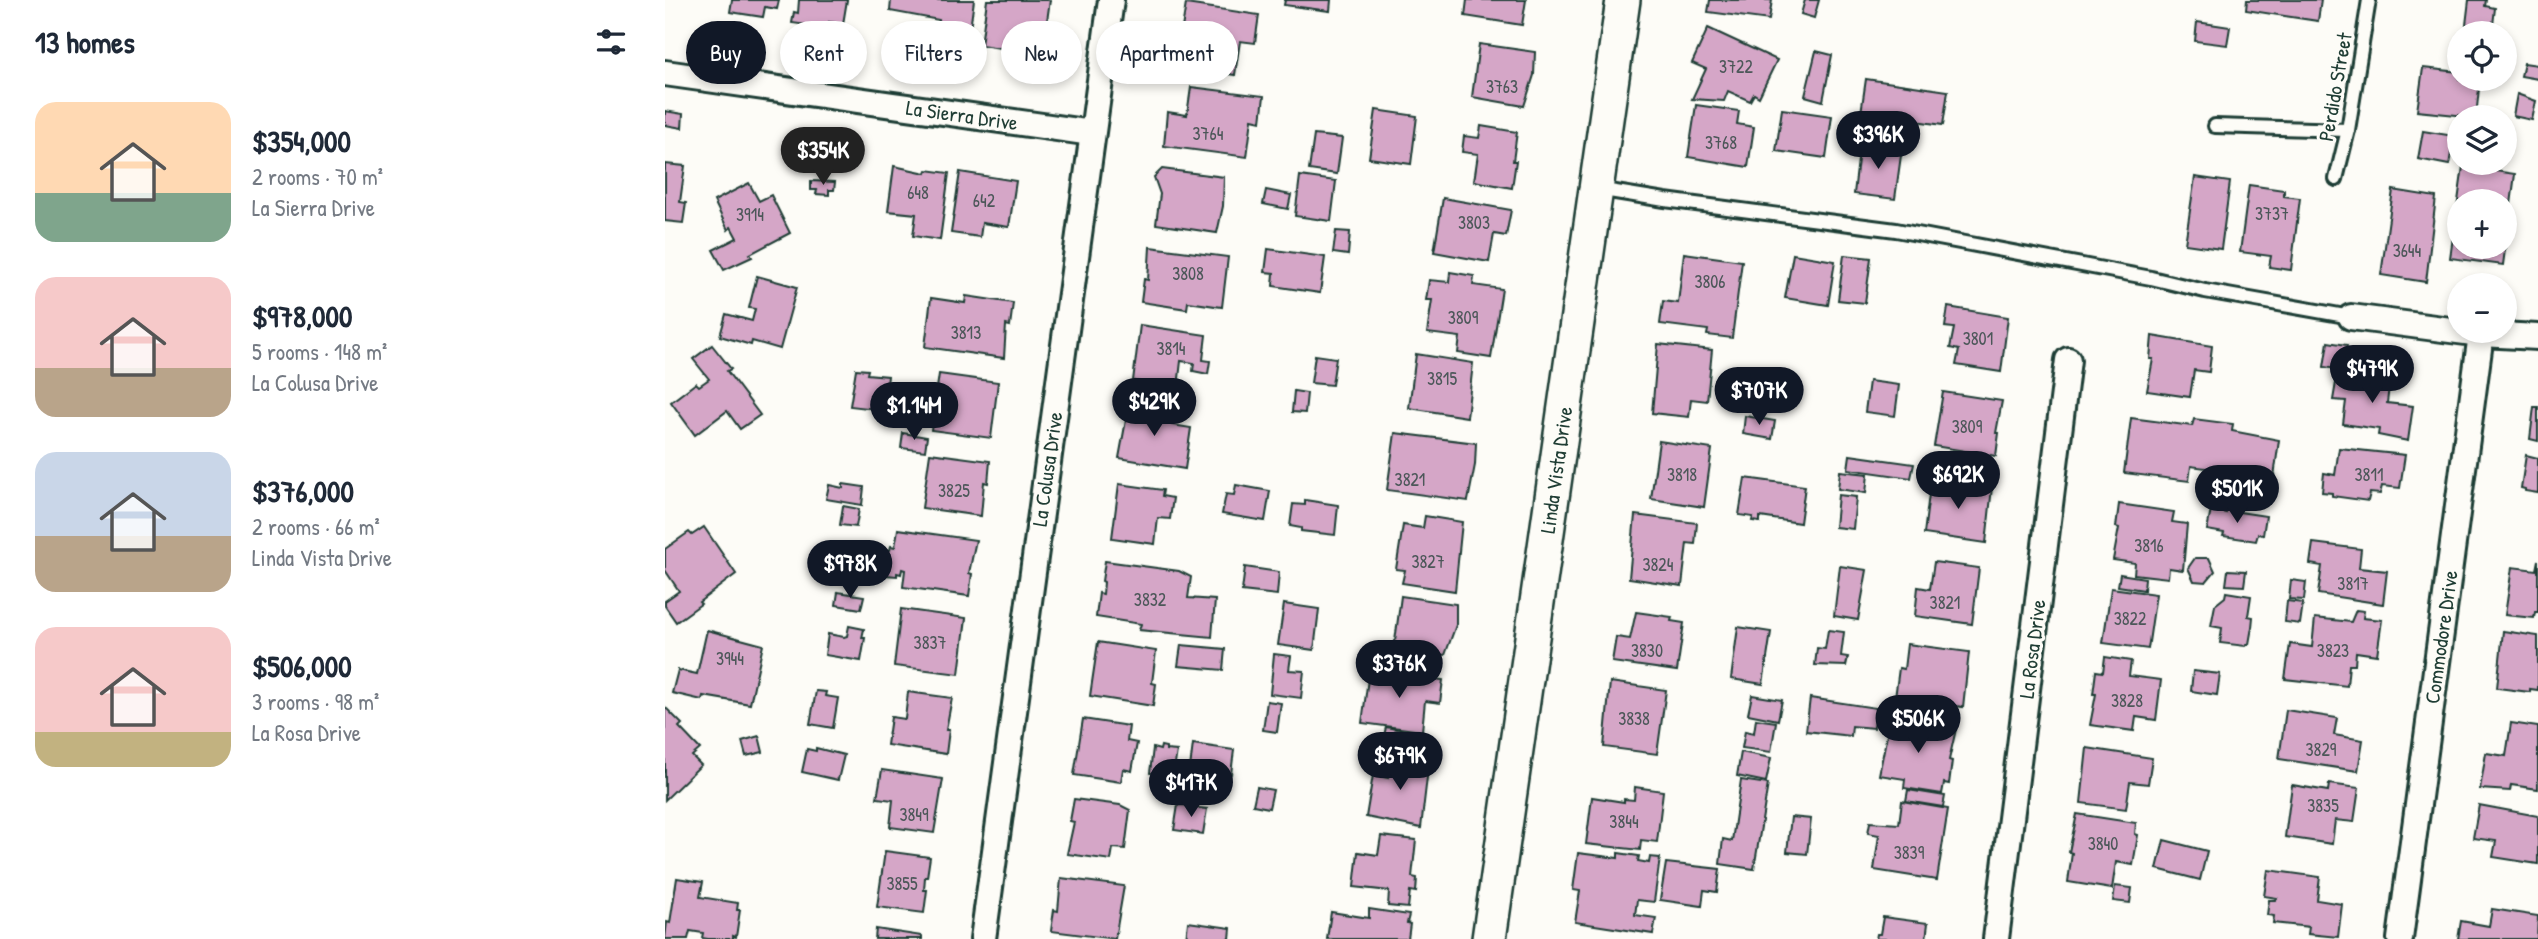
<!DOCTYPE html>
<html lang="en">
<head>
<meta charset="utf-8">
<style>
	body { margin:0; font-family:"Patrick Hand",sans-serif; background:#f2f2f3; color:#1f2937; height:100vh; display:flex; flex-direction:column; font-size:26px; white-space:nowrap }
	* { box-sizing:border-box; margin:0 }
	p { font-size:23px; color:#747a83 }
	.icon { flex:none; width:38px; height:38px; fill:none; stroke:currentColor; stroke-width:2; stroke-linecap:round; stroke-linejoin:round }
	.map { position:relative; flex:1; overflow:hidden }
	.panel { display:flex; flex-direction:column; background:#fff; width:665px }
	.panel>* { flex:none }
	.banner { position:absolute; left:21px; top:21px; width:665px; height:63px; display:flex; gap:14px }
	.buttons { position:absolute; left:1782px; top:21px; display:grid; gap:14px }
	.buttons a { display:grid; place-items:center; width:70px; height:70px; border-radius:50%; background:#fff; box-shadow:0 4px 10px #0003; font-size:35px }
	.price { position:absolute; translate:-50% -60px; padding:0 16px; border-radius:24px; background:#111827; color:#fff; font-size:23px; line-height:46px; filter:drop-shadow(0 2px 4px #0008) }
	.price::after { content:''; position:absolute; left:50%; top:42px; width:21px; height:16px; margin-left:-10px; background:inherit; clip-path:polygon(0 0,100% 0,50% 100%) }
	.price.current { background:#222; color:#fff }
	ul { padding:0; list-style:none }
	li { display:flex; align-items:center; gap:21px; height:175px; padding:0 35px }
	li span { display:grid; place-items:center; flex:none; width:196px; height:140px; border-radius:21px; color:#555 }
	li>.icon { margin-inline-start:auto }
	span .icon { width:84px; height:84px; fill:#fffc; stroke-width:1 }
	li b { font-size:30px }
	h2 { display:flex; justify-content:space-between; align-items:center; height:84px; padding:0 35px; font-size:30px }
	.pill { padding:0 24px; border-radius:32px; background:#fff; box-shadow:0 4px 10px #0003; font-size:24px; line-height:63px }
	.pill.current { background:#111827; color:#fff }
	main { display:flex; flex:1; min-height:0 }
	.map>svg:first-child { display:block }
</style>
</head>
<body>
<main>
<section class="panel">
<h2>13 homes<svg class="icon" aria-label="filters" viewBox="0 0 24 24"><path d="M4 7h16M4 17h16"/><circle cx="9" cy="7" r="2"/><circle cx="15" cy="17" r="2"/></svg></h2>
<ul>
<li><span style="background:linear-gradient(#ffd9b3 65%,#7fa58c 0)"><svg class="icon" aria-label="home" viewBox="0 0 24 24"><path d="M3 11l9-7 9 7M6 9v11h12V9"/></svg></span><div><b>$354,000</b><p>2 rooms · 70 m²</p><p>La Sierra Drive</p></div></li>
<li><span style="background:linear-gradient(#f6c9c9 65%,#b9a48a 0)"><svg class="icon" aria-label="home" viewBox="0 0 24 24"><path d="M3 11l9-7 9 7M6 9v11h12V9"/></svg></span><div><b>$978,000</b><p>5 rooms · 148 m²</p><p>La Colusa Drive</p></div></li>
<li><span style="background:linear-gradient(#c9d6e8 60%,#b9a48a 0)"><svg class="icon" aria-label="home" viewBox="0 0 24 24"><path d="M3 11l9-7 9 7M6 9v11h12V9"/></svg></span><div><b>$376,000</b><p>2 rooms · 66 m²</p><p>Linda Vista Drive</p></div></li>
<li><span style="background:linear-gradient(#f6c9c9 75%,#c2b280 0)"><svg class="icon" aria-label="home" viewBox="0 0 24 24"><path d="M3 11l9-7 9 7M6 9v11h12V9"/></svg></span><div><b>$506,000</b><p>3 rooms · 98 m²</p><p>La Rosa Drive</p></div></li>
</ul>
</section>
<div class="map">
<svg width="1873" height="939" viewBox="0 0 1873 939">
	<rect width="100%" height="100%" fill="#fdfcf7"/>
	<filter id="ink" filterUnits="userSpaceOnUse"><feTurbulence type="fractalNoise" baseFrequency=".0143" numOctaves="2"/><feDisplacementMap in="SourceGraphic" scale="14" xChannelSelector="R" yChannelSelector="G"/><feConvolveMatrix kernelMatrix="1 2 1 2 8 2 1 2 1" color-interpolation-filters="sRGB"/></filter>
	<g filter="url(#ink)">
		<g fill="#d5a6c7" stroke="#1f3d34" stroke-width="2" fill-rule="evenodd">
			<path d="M67 0H114L112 9 100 7 98 17 65 12Z"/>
			<path d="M134 0H182L178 24 164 22 163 28 127 23 129 12 133 13Z"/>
			<path d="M226 0H309L303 44 271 40 274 20 225 11Z"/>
			<path d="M322 0H385L380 35 350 30 348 50 316 45Z"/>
			<path d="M620 0H666L665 11 619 5Z"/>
			<path d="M802 0H861L857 25 800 16Z"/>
			<path d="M1045 0H1107L1104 20 1043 12Z"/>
			<path d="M1140 0H1154L1149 18 1136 14Z"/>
			<path d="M1582 0H1656L1653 21 1581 10Z"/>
			<path d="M1804 0H1821L1820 6 1830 8 1827 33H1800Z"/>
			<path d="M521 4 594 15 590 43 575 41 570 75 532 69 536 37 516 34Z"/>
			<path d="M1532 22 1565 27 1562 45 1530 41Z"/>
			<path d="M1043 28 1112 60 1094 97 1089 94 1085 101 1063 91 1059 101 1027 99 1041 69 1027 63Z"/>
			<path d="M814 44 870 52 869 75 859 106 807 97Z"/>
			<path d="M1151 51 1167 55 1158 101 1140 96Z"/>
			<path d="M1859 63 1873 65V79L1856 76Z"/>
			<path d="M1758 68 1794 72V79H1815L1811 117 1752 111Z"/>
			<path d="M1201 79 1283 91 1278 125 1196 113Z"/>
			<path d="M526 87 599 96 596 121 587 119 582 157 499 146 502 112 522 115Z"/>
			<path d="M1852 94 1871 101 1867 120 1848 116Z"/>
			<path d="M1031 105 1074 111 1072 124 1089 127 1083 167 1023 157Z"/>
			<path d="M1117 109 1167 116 1161 158 1111 151Z"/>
			<path d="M711 110 752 116 746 164 704 158Z"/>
			<path d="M0 111 18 114 17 128 0 125Z"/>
			<path d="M816 126 852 132 848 161H851L847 188 809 181 813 154 797 152 799 136 814 138Z"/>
			<path d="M1758 131 1789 136 1784 165 1753 159Z"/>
			<path d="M649 135 677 138 672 174 644 170Z"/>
			<path d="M1195 142 1237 148 1230 199 1189 194Z"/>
			<path d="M0 164 20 166 15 202 21 203 18 223 0 221Z"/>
			<path d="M229 166 261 173 262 170 284 173 275 240 248 236 251 214 223 211Z"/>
			<path d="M1798 166 1850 174 1838 265 1785 258ZM1794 201H1839V247H1794Z"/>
			<path d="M497 169 559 177 558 206 552 233 491 224 495 194 489 177Z"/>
			<path d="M295 172 351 181 344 227 317 223 315 237 286 233Z"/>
			<path d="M635 176 671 181 666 221 630 216Z"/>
			<path d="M1530 177 1565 182 1556 249 1520 244Z"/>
			<path d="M146 181 170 182 169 190H164V195L151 194 152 190H146Z"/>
			<path d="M84 183 94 201 106 195 125 233 85 254 87 257 59 270 48 250 72 238 66 227 63 230 49 201Z"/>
			<path d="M1584 185 1619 190V196L1635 198 1626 270 1604 267 1606 256 1575 252Z"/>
			<path d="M601 190 626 195 623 209 598 204Z"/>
			<path d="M1728 190 1771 197 1761 282 1716 275Z"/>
			<path d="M778 198 846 210 841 236 829 234 824 262 769 252Z"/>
			<path d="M671 231 685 232 683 255 668 253Z"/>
			<path d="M485 247 563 257 557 307 523 302 522 309 476 302 479 279 483 280Z"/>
			<path d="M603 249 660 257 655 293 608 286 609 273 600 272Z"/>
			<path d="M1019 253 1077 261 1067 338 1042 335 1043 330 995 324 998 301 1013 303Z"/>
			<path d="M1128 254 1170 261 1163 305 1120 298Z"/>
			<path d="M1179 255 1206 258 1200 303 1173 300Z"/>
			<path d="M785 272 809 276 808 285 837 289 826 358 793 353 795 337 762 333 767 300H761L764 280 784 282Z"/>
			<path d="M92 276 132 287 115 349 87 341 86 345 55 336 61 314 87 321 90 309 84 308Z"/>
			<path d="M301 296 348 303 345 326 341 325 339 358 260 347 266 298 300 303Z"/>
			<path d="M1283 307 1343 317 1336 372 1291 365 1294 350 1285 348 1289 328 1280 327Z"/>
			<path d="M475 325 541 335 538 360 545 361 543 374 528 371 529 363 516 361 513 387 468 381Z"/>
			<path d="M1487 336 1547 346 1544 372 1529 370 1525 397 1482 391 1488 359H1485Z"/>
			<path d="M1663 342 1682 345 1678 370 1659 367Z"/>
			<path d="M993 344 1047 350 1042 401 1026 399 1024 417 987 413Z"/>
			<path d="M47 345 66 369 62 371 95 415 75 429 62 411 30 435 6 402 31 383 34 386 44 379 28 359Z"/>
			<path d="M751 354 808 363 802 417 744 408Z"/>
			<path d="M650 355 671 358 667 385 646 383Z"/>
			<path d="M191 369 203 370 202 374 223 376 219 410 185 406Z"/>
			<path d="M1673 371 1725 378 1722 403 1748 406 1743 441 1713 435 1714 429 1678 424 1681 401 1668 400Z"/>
			<path d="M274 374 333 382 326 438 266 430Z"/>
			<path d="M1204 381 1234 385 1230 416 1200 412Z"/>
			<path d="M629 391 642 393 640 413 627 412Z"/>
			<path d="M1278 392 1337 401 1331 433H1334L1331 456 1269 446Z"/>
			<path d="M464 404 509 411 507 425 526 428 520 469 454 458Z"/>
			<path d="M1869 407H1873V441L1865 439Z"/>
			<path d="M1080 416 1110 421 1107 439 1078 434Z"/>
			<path d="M1466 418 1527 426 1529 419 1568 424 1567 431 1614 440 1609 477 1526 466 1524 481 1459 473Z"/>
			<path d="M238 433 262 437 260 451 236 448Z"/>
			<path d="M730 433 811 443 810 465 803 501 722 490Z"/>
			<path d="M994 441 1047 449 1039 507 986 499Z"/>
			<path d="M1674 448 1740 455 1735 488 1717 486 1715 494 1705 493 1703 501 1667 496V493L1657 492 1659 473 1670 475Z"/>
			<path d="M265 453 325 461 323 483 319 482 316 516 257 508Z"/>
			<path d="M1185 455 1249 464 1246 478 1183 469Z"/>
			<path d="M1861 455 1873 458V493L1860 491V489L1856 488Z"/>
			<path d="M1175 471 1203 474 1201 493 1173 489Z"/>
			<path d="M1080 478 1140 486 1135 523 1095 517V522L1087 521 1088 517 1074 515Z"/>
			<path d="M1266 478 1327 487 1321 543 1259 534Z"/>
			<path d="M178 484 199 487 197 505 161 499 164 485 178 488Z"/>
			<path d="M454 484 498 490 497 496 508 498 505 519 493 518 490 544 447 538Z"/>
			<path d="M571 485 605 491 600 521 557 514 561 494 569 495Z"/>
			<path d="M1173 495 1191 497 1188 529 1170 527Z"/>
			<path d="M640 500 673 505 670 535 636 531V528L625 526 628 504 640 505Z"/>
			<path d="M1454 504 1509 512 1507 522 1522 524 1518 570 1504 568 1503 578 1469 574 1470 563 1448 560 1454 528 1451 527Z"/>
			<path d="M178 506 194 509 191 527 175 525Z"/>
			<path d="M1546 510 1561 513V510L1601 516 1598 535 1593 534 1591 541 1558 536 1559 533 1542 530Z"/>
			<path d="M970 515 1032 523 1030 544 1022 543 1017 586 964 578Z"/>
			<path d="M760 516 797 522 790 591 737 583 740 570 731 569 738 525 758 528Z"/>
			<path d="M39 527 71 574 34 602 36 604 11 622 0 606V601L14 591 0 570V549L24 532 27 535Z"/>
			<path d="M233 529 311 540 304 573 307 574 304 596 238 587 240 570 237 569 236 574 232 573V576L221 575 222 572 217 571 220 550H225L226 546 230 547Z"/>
			<path d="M1648 543 1696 549 1694 568 1722 571 1718 604 1653 594 1657 566 1645 564Z"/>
			<path d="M1530 558H1544L1550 571 1541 582 1529 581 1523 568Z"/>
			<path d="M1873 560V612H1870L1869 618 1840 615 1847 567 1871 570Z"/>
			<path d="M440 561 514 571 526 577 523 598 550 600 547 637 474 630 476 624 431 617 434 593 438 594 439 582 437 581Z"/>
			<path d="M1269 562 1314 568 1307 624 1250 616 1253 587 1265 589Z"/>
			<path d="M1175 566 1202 570 1193 620 1169 616Z"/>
			<path d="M580 567 614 572 612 595 577 591Z"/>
			<path d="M1563 570 1581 571 1579 586 1561 585Z"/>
			<path d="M1455 574 1480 578 1479 590 1453 586Z"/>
			<path d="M1626 580 1641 582 1639 600 1624 599Z"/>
			<path d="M1446 588 1491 594 1483 649 1438 643Z"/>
			<path d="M173 592 199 596 196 609 171 605Z"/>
			<path d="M1561 592 1586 596 1583 616 1588 617 1587 627 1584 644H1581L1580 646 1555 643 1557 628 1546 626 1550 605 1560 597Z"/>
			<path d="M736 596 791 604V625L780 655 729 649Z"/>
			<path d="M1622 601 1638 603 1635 624 1620 622Z"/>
			<path d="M619 604 654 609 649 650 613 645Z"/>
			<path d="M236 609 301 618 294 674 229 666Z"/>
			<path d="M1691 610 1699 611 1698 618 1717 620 1712 655 1691 652 1690 665H1684L1682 686 1620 679 1625 644 1647 647 1650 618 1686 622Z"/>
			<path d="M971 612 1007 617 1006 621 1019 623 1012 671 947 662 951 637 965 639Z"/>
			<path d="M184 626 199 629 197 638H200L196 661 160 655 163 634 179 637 182 636Z"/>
			<path d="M1073 627 1106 632 1098 684 1066 679Z"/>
			<path d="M42 630 98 645 85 704 38 696 37 700 7 693 13 670 32 674Z"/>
			<path d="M1163 630 1179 632 1176 656 1183 657 1181 666 1150 665 1152 648 1160 649Z"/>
			<path d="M1838 631 1873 636V690L1865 689V692L1832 688Z"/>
			<path d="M433 642 491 651 487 683 491 684 488 706 425 696Z"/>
			<path d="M1242 644 1304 652 1298 707 1230 698 1234 668 1239 669Z"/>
			<path d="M516 645 560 649 558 670 513 666Z"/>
			<path d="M609 654 626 656 624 670 639 671 636 698 605 694Z"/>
			<path d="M1440 657 1466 661 1464 676 1496 680 1491 720 1471 717 1469 731 1425 725 1431 694H1428L1431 671 1438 672Z"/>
			<path d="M704 671 778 680 775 703 760 701 757 731 697 723Z"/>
			<path d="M1528 671 1555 674 1552 695 1526 691Z"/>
			<path d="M945 682 1001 690 992 754 939 747Z"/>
			<path d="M151 691 161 692 160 696 173 698 168 728 145 724Z"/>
			<path d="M243 692 287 698 281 730H284L281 754 222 745 226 717 240 719Z"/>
			<path d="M1087 695 1117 700 1113 720 1083 714Z"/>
			<path d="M1145 698 1211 708 1209 728 1187 726 1186 736 1141 731Z"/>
			<path d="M602 701 616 703 612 732 598 730Z"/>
			<path d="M0 707 17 724 14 727 35 749 27 756 36 765 0 800Z"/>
			<path d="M1621 710 1672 718 1669 735 1698 740 1693 771 1614 759Z"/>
			<path d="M418 719 464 726 462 741 472 743 467 771 458 769 456 782 409 775Z"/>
			<path d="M1091 719 1111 722 1106 752 1077 748 1080 731 1089 733Z"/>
			<path d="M1225 719 1291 729 1284 760 1287 761 1284 784 1279 783 1277 794 1239 788 1240 779 1214 775Z"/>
			<path d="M1846 723 1873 727V789L1846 785 1845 791 1815 789 1821 753 1841 756Z"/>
			<path d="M721 727 746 732 744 745 718 740Z"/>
			<path d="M94 736 98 752 81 756 77 741Z"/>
			<path d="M528 744 569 750 566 774 525 768Z"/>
			<path d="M496 746 501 747V750L512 751 508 777 485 773 488 748 495 750Z"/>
			<path d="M151 748 179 755 173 780 137 772 142 749 151 751Z"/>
			<path d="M1422 748 1487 758 1483 784 1465 782 1461 809 1416 803Z"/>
			<path d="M1076 752 1106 758 1101 782 1072 776Z"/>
			<path d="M727 754 764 760 756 828 701 817 708 775 723 778Z"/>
			<path d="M217 770 278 779 269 833 225 827 228 800 212 798Z"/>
			<path d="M1076 780 1103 784 1089 869 1055 864 1058 839 1067 841Z"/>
			<path d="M1664 784 1694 788 1689 822 1670 820 1667 844 1620 837 1627 785 1663 791Z"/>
			<path d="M592 787 608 790 604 808 588 805Z"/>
			<path d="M970 787 998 791 992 842 976 840 975 850 921 844 927 797 959 802V799L969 800Z"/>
			<path d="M1243 790 1280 796 1278 807 1241 801Z"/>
			<path d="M409 799 455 805 465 810 460 849 448 848 446 860 402 854 409 822 405 821Z"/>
			<path d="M1237 801 1283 809 1272 880 1209 870 1214 835 1203 833 1205 822 1234 824Z"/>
			<path d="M513 805 533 806V808L542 809 538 834 509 830Z"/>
			<path d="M1814 805 1873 816V864L1828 857 1831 841 1808 838Z"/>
			<path d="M1412 814 1471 823 1470 834 1473 835 1468 865 1451 862 1447 889 1403 882 1407 853 1404 852Z"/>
			<path d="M1126 817 1146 819 1142 854 1122 852Z"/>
			<path d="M716 836 751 840 747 877 752 878 751 892 745 891 743 908 723 906 724 891 689 887 693 852 713 855Z"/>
			<path d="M1499 840 1542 851 1535 880 1492 869Z"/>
			<path d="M220 851 265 857 262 877H260L259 890H262L259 913 212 907Z"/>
			<path d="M913 853 953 858V853L974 856 973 861 984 863 985 857 995 858 989 902 972 900 970 915 991 918 988 934 910 922 915 891 908 890Z"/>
			<path d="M1001 863 1055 869 1052 892 1039 890 1037 906 995 900Z"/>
			<path d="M1603 870 1655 877 1652 900 1677 904 1673 937 1643 934 1644 927 1608 923 1609 916 1602 915 1604 900H1611L1612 898 1599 896Z"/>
			<path d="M12 878 38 882 35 897 73 903 72 910H75L71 937 68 936V939H43L37 938 38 933 25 931 23 939H0L2 922 5 923Z"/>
			<path d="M396 878 459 886 450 939 386 931 389 910 393 911Z"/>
			<path d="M1450 886 1467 888 1465 903 1448 901Z"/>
			<path d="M704 909 744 915 742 923 745 924 743 939H662L666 912 704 918Z"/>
			<path d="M1827 909 1873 916 1872 939H1793L1796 921 1824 926Z"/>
			<path d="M1218 917 1263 923 1261 939H1211L1212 934H1215Z"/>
			<path d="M523 922 566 928 565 939H521Z"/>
			<path d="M211 929 257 936V939H210Z"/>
		</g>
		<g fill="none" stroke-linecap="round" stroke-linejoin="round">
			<defs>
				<g id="lane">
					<path d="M1550 126 1683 130"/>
					<path d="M1671 179 1683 130 1704 0"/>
					<path d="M932 189 1000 200 1231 230 1486 278 1540 291 1686 317"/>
				</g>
				<g id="street">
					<path d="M0 73 427 133"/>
					<path d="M1686 317 1816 334 1873 337"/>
					<path d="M318 939 446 0"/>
					<path d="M1331 939 1403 360"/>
					<path d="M1735 939 1816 334"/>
				</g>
				<path id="secondary" d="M824 939 958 0"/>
			</defs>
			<use href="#lane" stroke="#1f3d34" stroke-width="18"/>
			<use href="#street" stroke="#1f3d34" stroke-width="30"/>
			<use href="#secondary" stroke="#1f3d34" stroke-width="38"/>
			<use href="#lane" stroke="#fdfcf7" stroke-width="12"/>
			<use href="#street" stroke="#fdfcf7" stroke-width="24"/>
			<use href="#secondary" stroke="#fdfcf7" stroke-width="33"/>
		</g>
	</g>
	<g text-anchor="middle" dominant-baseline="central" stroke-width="6" stroke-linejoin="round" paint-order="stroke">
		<g font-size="18" fill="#4c5759">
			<text x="1071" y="66">3722</text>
			<text x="837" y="86">3763</text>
			<text x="543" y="133">3764</text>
			<text x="1056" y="142">3768</text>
			<text x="253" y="192">648</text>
			<text x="319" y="200">642</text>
			<text x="1607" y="213">3737</text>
			<text x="85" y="214">3914</text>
			<text x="809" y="222">3803</text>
			<text x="1742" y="250">3644</text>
			<text x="523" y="273">3808</text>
			<text x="1045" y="281">3806</text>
			<text x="798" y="317">3809</text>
			<text x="301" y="332">3813</text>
			<text x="1313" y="338">3801</text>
			<text x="506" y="348">3814</text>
			<text x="777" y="378">3815</text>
			<text x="1302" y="426">3809</text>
			<text x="1017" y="474">3818</text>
			<text x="1704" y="474">3811</text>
			<text x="745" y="479">3821</text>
			<text x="289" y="490">3825</text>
			<text x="1484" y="545">3816</text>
			<text x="763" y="561">3827</text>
			<text x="993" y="564">3824</text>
			<text x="1688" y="583">3817</text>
			<text x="485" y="599">3832</text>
			<text x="1280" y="602">3821</text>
			<text x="1465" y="618">3822</text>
			<text x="265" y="642">3837</text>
			<text x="982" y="650">3830</text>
			<text x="1668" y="650">3823</text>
			<text x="65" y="658">3944</text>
			<text x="1462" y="700">3828</text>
			<text x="969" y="718">3838</text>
			<text x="1656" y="749">3829</text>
			<text x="1658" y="805">3835</text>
			<text x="249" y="814">3849</text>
			<text x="959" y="821">3844</text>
			<text x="1438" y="843">3840</text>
			<text x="1244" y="852">3839</text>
			<text x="237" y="883">3855</text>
		</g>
		<g font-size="21" fill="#1f3d34" stroke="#fdfcf7">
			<text transform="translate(1670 87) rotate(-80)">Perdido Street</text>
			<text transform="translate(297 115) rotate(8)">La Sierra Drive</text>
			<text transform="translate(382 469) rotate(-82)">La Colusa Drive</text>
			<text transform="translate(891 470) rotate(-82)">Linda Vista Drive</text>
			<text transform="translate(1776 637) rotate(-82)">Commodore Drive</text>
			<text transform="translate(1367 649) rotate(-83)">La Rosa Drive</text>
		</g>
	</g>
</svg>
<div class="buttons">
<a><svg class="icon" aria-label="locate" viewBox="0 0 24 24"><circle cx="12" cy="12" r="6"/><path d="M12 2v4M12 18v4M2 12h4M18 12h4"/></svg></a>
<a><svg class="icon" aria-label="layers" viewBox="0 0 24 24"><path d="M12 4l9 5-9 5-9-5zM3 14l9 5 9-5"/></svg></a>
<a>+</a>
<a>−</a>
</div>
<b class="price" style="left:1213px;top:171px">$396K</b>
<b class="price current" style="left:158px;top:187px">$354K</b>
<b class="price" style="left:1707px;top:405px">$479K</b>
<b class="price" style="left:1094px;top:427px">$707K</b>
<b class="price" style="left:489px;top:438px">$429K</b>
<b class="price" style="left:249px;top:442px">$1.14M</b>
<b class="price" style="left:1293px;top:511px">$692K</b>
<b class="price" style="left:1572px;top:525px">$501K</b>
<b class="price" style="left:185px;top:600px">$978K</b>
<b class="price" style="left:734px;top:700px">$376K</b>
<b class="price" style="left:1253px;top:755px">$506K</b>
<b class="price" style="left:735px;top:792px">$679K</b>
<b class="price" style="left:526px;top:819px">$417K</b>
<div class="banner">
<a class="pill current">Buy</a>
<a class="pill">Rent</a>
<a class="pill">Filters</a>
<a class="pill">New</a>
<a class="pill">Apartment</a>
</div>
</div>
</main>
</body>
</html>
